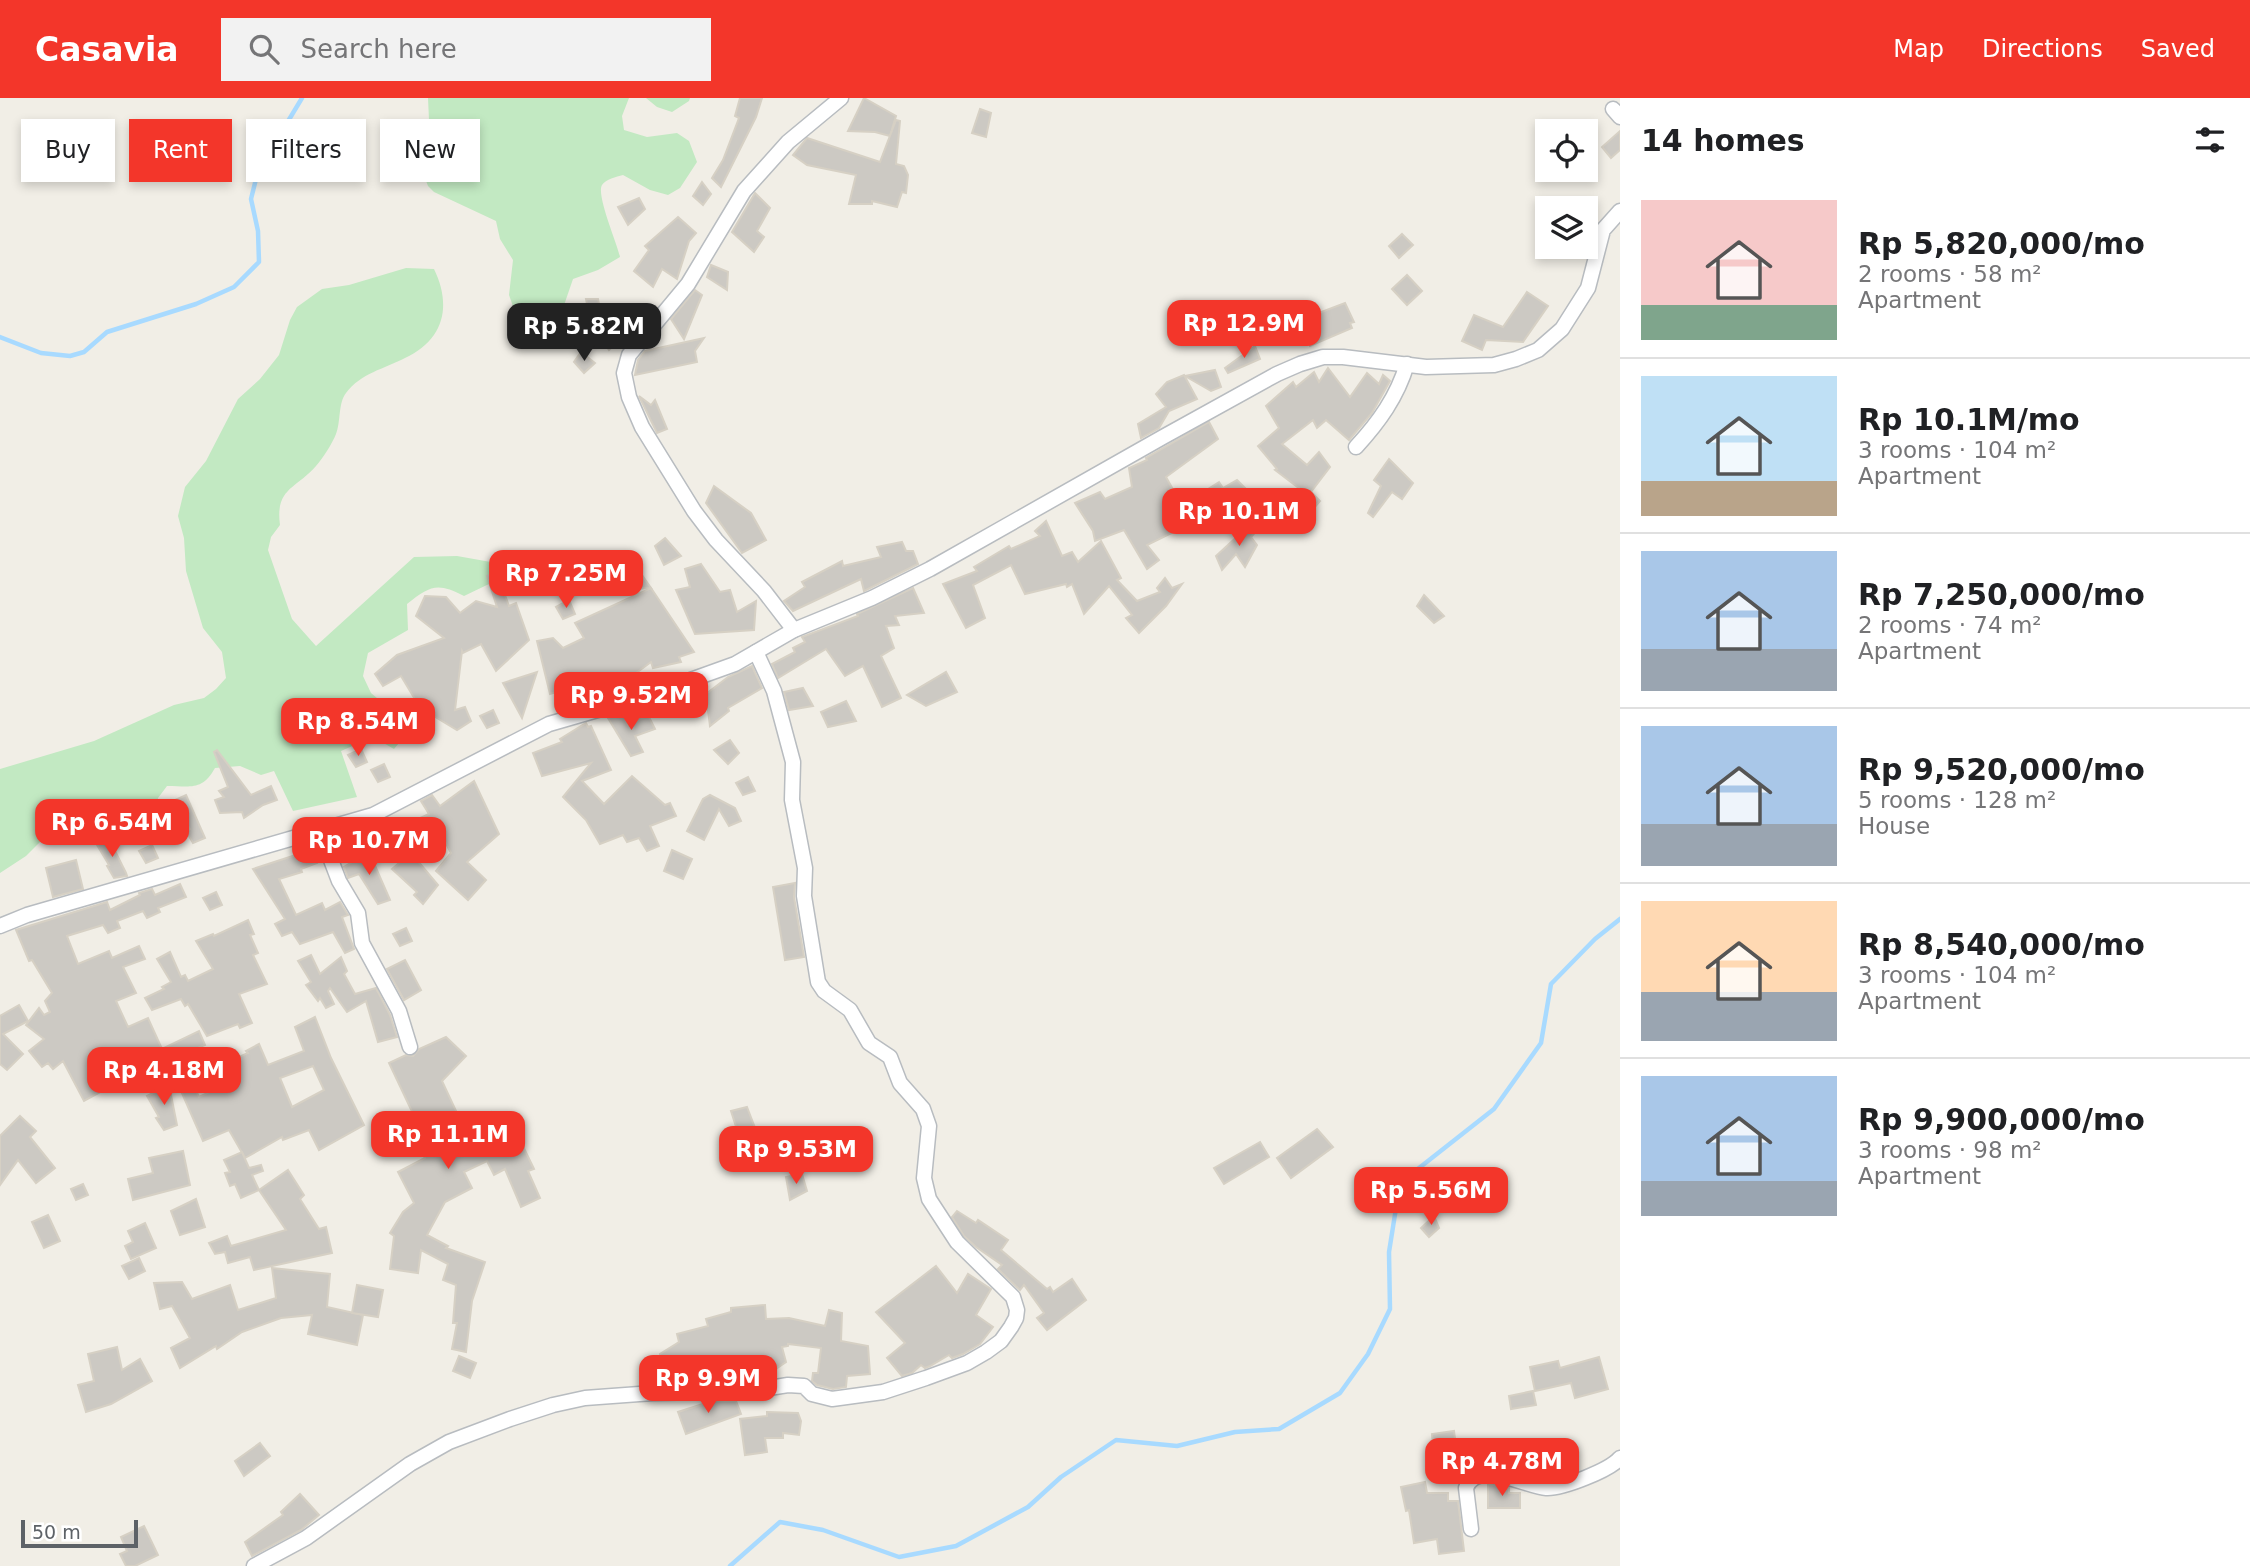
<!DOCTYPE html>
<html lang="en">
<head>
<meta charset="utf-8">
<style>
	body { margin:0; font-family:"DejaVu Sans",sans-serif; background:#f2f2f2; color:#202124; height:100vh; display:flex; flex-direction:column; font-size:26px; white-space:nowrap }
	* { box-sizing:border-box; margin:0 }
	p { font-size:23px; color:#757577 }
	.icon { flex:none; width:38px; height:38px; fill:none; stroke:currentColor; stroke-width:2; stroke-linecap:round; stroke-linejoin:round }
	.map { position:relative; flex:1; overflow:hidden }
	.details { display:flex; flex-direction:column; background:#fff; width:630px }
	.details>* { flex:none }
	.banner { position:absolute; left:21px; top:21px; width:665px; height:63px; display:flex; gap:14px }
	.tools { position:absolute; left:1535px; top:21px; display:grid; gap:14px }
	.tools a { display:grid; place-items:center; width:63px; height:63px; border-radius:0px; background:#fff; box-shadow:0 4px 10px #0003; font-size:35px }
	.scale { position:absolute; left:21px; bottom:18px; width:117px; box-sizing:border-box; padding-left:7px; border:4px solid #5d6267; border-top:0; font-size:19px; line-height:24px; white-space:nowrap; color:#5d6267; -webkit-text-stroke:5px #fff; paint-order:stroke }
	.price { position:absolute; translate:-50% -60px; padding:0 16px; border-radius:14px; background:#f3362a; color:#fff; font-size:23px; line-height:46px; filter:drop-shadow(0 2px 4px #0008) }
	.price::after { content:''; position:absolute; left:50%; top:42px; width:21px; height:16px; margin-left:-10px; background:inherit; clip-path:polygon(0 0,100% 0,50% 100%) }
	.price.on { background:#222; color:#fff }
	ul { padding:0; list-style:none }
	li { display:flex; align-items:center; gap:21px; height:175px; padding:0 21px }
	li+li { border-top:2px solid #e0e0e0 }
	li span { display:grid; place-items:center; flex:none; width:196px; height:140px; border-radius:0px; color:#555 }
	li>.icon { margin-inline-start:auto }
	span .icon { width:84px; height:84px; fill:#fffc; stroke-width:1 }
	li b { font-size:30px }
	h2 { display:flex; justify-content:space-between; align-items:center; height:84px; padding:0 21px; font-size:30px }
	.pill { padding:0 24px; border-radius:0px; background:#fff; box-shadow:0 4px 10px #0003; font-size:24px; line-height:63px }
	.pill.on { background:#f3362a; color:#fff }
	header { display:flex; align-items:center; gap:42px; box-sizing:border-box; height:98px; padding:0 35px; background:#f3362a; color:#fff }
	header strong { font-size:33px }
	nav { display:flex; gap:38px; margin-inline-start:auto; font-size:24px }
	.search { width:490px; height:63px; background:#f2f2f2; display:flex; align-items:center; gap:18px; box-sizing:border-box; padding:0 24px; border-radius:0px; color:#757577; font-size:26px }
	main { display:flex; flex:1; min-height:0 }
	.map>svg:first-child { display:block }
</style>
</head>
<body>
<header>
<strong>Casavia</strong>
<div class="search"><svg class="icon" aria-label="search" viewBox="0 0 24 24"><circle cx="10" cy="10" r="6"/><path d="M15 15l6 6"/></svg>Search here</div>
<nav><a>Map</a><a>Directions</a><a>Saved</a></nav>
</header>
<main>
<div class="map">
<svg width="1620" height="1468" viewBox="0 0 1620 1468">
	<rect width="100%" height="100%" fill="#f1eee6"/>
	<g fill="#c2e9c2">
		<path d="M428 0H629L622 18 624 32 647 39 677 35 689 43 697 64 680 90 668 97 650 92 623 77C616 79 606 81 602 87 596 97 617 145 620 159L598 172 573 181 562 213 520 215 514 211 509 197 513 162 500 141 496 123 434 94 428 88 423 75 430 44Z"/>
		<path d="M646 0H690L689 3 672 14 657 9Z"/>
		<path d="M406 170 434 171C452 208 444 242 405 260 384 271 361 275 346 295 338 305 341 324 336 336 332 346 323 360 316 368 296 391 275 390 280 427L271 439 268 452 292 521 316 548 414 459 457 458 502 466 503 473 489 486 464 498C437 484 430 488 407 506L408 532 368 555 363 578 371 595 397 617 404 639 394 651 373 639 341 653 357 699 293 713 274 673 261 677 240 668 215 670C202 693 191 688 167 688L158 700 156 726 139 735 115 719 102 715 88 718 50 734 26 758 0 775V671L94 643 174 607 204 600 216 591 226 580 222 554 203 530 186 473 184 440 178 418 185 389 206 363 238 301 260 281 279 257 290 222 297 209 322 191 349 187Z"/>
	</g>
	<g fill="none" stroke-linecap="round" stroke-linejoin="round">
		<g stroke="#a8daff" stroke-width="4.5">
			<path d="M0 239 41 255 70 258 84 254 107 234 196 206 234 189 259 164 258 133 251 101 258 73 302 0"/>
			<path d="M730 1468 780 1424 823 1432 899 1459 956 1448 1028 1409 1061 1379 1116 1342 1177 1348 1235 1334 1279 1331 1340 1295 1368 1256 1390 1211 1389 1154 1400 1085 1494 1011 1541 945 1551 886 1595 841 1620 821"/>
		</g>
	</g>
	<g fill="#ccc9c3" stroke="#d6d0c4" stroke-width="2" fill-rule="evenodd">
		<path d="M740 0H762L756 19 721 89 712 80 723 62 739 20 735 18Z"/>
		<path d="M864 0 896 18 890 38 875 34 848 33Z"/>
		<path d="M980 11 991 15 986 39 972 35Z"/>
		<path d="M896 22 900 23 896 66 904 68 908 77 906 95 902 94 897 109 872 103V106H849L856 77 807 67 793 57 807 40 880 64Z"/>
		<path d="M1620 33V52L1611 60 1602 49Z"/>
		<path d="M702 84 711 96 703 107 693 98Z"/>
		<path d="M755 95 770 110 757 133 764 139 754 154 732 134Z"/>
		<path d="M639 100 645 111 628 127 618 109Z"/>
		<path d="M678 119 696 135 689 143 677 181 662 171 653 189 634 173 649 152 645 148Z"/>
		<path d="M1402 136 1413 147 1399 160 1389 148Z"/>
		<path d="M711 167 728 174 727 192 707 179Z"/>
		<path d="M1407 177 1422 193 1407 207 1392 191Z"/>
		<path d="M695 192 702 197 684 241 671 221Z"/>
		<path d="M1527 194 1548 208 1523 244 1486 242 1482 252 1462 243 1474 217 1503 229Z"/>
		<path d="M586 201H598L602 221 621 240 609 252 591 226Z"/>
		<path d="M1345 205 1354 224 1350 225 1352 230 1310 248 1300 222Z"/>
		<path d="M704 240 695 253 697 264 635 277 638 262 645 253Z"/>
		<path d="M1255 248 1260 261 1228 275 1225 270Z"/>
		<path d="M581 254 595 265 584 275 574 264Z"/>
		<path d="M1328 270 1350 299 1367 275 1379 286 1383 277 1390 283 1372 315 1349 342 1326 322 1317 330 1313 322 1282 346 1307 367 1319 354 1330 369 1311 394 1320 403 1306 419 1286 398 1300 391 1275 372 1277 371 1258 348 1279 330 1266 308 1293 284 1296 289 1314 274 1319 284Z"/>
		<path d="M1215 272 1221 289 1211 293 1185 278Z"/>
		<path d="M1184 277 1197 301 1169 313 1159 330 1141 340 1138 326 1166 309 1156 296 1167 284Z"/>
		<path d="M639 298 651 307 655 302 667 331 657 335Z"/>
		<path d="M1209 324 1218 341 1166 379 1189 420 1183 421 1184 429 1147 447 1159 462 1147 471 1124 432 1095 443 1093 433 1075 405 1100 394 1105 401 1132 389 1129 370 1147 362 1146 360Z"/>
		<path d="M1389 361 1413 385 1402 401 1392 394 1373 419 1368 415 1381 388 1374 382Z"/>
		<path d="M1237 382 1247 392 1217 408 1205 393 1219 384 1223 390Z"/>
		<path d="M714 388 751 415 766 442 742 455 706 405Z"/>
		<path d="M1046 423 1062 458 1072 454 1078 464 1101 443 1121 480 1117 482 1137 503 1160 494 1157 490 1165 480 1172 490 1182 486 1166 508 1139 535 1126 520 1132 517 1109 488 1084 516 1072 486 1067 489 1066 486 1025 496 1011 467 973 487 985 520 966 530 943 486 977 473 974 469 1009 448 1011 451 1040 438 1035 433Z"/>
		<path d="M1252 425 1258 431 1251 439 1257 447 1245 469 1236 456 1222 472 1216 458Z"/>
		<path d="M665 440 681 458 664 467 655 448Z"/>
		<path d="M902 444 906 453H913L918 466 864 493 861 481 793 513 784 503 805 489 802 484 842 463 843 468 881 459 877 449Z"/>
		<path d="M701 466 720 494 730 492 737 514 756 503 754 532 695 536 676 492 690 489 685 471Z"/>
		<path d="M497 475 509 508 516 505 529 542 496 573 481 546 463 555 462 553 455 612 465 609 471 623 457 632 427 614 419 617 412 605 416 603 401 578 383 588 375 576 397 557 444 540 416 518 425 498 446 499 460 515 476 503 497 509 487 478Z"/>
		<path d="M642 477 651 490 611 492V491Z"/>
		<path d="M651 490 694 554 679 559 681 564 653 570 651 564 636 575 593 593 588 584 550 596 537 543 553 540 563 550 584 540 575 525Z"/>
		<path d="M913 490 924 515 895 518 899 527 886 528 894 550 881 558 901 600 882 609 863 568 845 578 826 551 778 580 772 566 795 554 793 550 805 544 802 539 858 518 857 516Z"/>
		<path d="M1424 497 1444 518 1434 525 1417 508Z"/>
		<path d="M569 502 575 516 563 521 556 509Z"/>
		<path d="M752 568 762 590 728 610 729 613 710 628 706 596 728 579Z"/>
		<path d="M537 574 522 620 503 585Z"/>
		<path d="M946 574 957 594 926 608 907 597Z"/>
		<path d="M803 590 813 608 789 612 784 594Z"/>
		<path d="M686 594 692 607 680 612 673 600Z"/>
		<path d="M846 603 856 623 828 629 821 614Z"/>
		<path d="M493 612 499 625 487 630 480 618Z"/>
		<path d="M622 615 628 627 648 617 655 631 635 638 643 654 631 658 608 620Z"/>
		<path d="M586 625 588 629 591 628 611 672 582 683 604 706 632 678 665 707 670 705 676 718 650 728 659 748 647 753 639 740 627 744 623 737 600 746 586 722 563 699 591 665 542 678 533 655 562 644 560 641Z"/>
		<path d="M730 642 739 655 728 666 714 652Z"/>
		<path d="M361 651 367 664 356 669 348 657Z"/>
		<path d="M217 652 251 697 271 688 277 702 263 707 244 720 242 714 220 715 215 702 224 699 219 693 228 689 214 654Z"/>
		<path d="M384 666 390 679 378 684 371 672Z"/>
		<path d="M748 679 755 693 743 697 736 685Z"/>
		<path d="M474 683 499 736 467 764 486 782 468 802 436 773 451 755 437 729 412 739 405 727 429 716 421 703 432 697 440 708Z"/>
		<path d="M186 697 205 740 193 745 186 733 190 731 173 703Z"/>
		<path d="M710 697 735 710 741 723 729 728 719 711 704 742 687 733 703 701Z"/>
		<path d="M109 741 126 775 127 778 114 780 107 768 109 767 97 747Z"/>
		<path d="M152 747 158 760 146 765 139 753Z"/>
		<path d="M311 752 317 765 301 771 302 774 279 781 296 817 322 805 325 812 340 804 348 817 342 819 354 851 345 855 333 834 300 846 292 834 282 838 275 826 285 821 253 771Z"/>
		<path d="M672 752 692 761 683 781 664 773Z"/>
		<path d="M369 754 390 802 378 806 359 776 348 780 344 769Z"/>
		<path d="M411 755 438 787 423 806 414 797 417 794 392 771Z"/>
		<path d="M76 762 83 791 53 799 46 770Z"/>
		<path d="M795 785 794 799 804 859 785 862 773 789Z"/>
		<path d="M180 786 186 799 158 810 160 814 147 820 143 813 117 823 120 830 108 835 103 827 67 838 78 866 109 853 112 860 139 848 145 861 123 869 136 895 116 903 128 929 148 920 162 951 199 933 205 947 128 979 84 1003 63 963 53 971 48 965 42 969 29 953 44 941 26 927 39 910 44 917 50 914 45 903 52 895 32 862 29 863 16 832 107 804 110 812 140 797 139 795 152 791 155 797Z"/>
		<path d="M216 794 222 807 210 812 203 800Z"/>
		<path d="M248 822 254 836 250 837 258 855 253 857 267 886 239 896 252 925 240 930 238 926 207 938 188 906 185 908 181 901 152 912 145 900 164 891 162 889 171 884 157 861 170 854 181 879 185 877 188 883 213 871 196 843 213 836 214 838Z"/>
		<path d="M406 830 412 843 400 848 393 836Z"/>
		<path d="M311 857 320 876 341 859 347 873 344 876 355 896 376 890 390 917 397 939 378 944 366 903 347 914 330 890 328 893 334 906 326 910 320 900 318 903 306 887 311 884 298 863Z"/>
		<path d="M405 862 421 892 404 902 387 871Z"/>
		<path d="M19 907 28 923 3 936 23 956 7 972 0 966V918Z"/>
		<path d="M315 919 331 960 364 1027 319 1052 309 1032 283 1042 282 1039 245 1060 229 1032 203 1043 177 984 189 977 199 999 231 984 221 967 248 955 246 953 259 946 268 967 304 953 295 929ZM313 968 324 992 292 1009 280 980Z"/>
		<path d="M446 939 466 958 442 983 463 1028 491 1014 507 1048 520 1042 534 1071 528 1073 540 1100 521 1109 505 1071 494 1077 487 1063 464 1074 472 1090 445 1104 427 1137 448 1148 446 1150 485 1164 472 1203 466 1254 452 1251 457 1225H453L456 1187 443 1182 448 1166 421 1152 418 1175 390 1171 394 1138 390 1135 403 1114 414 1105 398 1074 425 1060 408 1026 416 1022 389 965 406 957 413 958 419 951Z"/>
		<path d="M169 987 177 1027 164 1032 156 1020 159 1019 147 998Z"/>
		<path d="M747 1009 757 1035 739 1038 731 1013Z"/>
		<path d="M20 1018 36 1033 30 1039 55 1070 36 1085 18 1062 0 1087V1038Z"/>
		<path d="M1317 1031 1333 1049 1291 1080 1277 1060Z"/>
		<path d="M1260 1044 1269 1059 1224 1086 1214 1070Z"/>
		<path d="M183 1053 190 1087 133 1102 128 1081 153 1075 149 1060Z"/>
		<path d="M242 1054 249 1070 261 1067 263 1073 252 1077 259 1092 241 1100 235 1086 230 1088 225 1075 230 1074 224 1062Z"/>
		<path d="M288 1072 304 1097 300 1101 319 1131 326 1129 332 1155 254 1172 250 1159 228 1165 225 1154 215 1156 209 1145 227 1138 231 1148 286 1132 259 1092Z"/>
		<path d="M802 1076 807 1093 790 1102 786 1079Z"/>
		<path d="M83 1086 88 1097 76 1102 71 1091Z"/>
		<path d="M196 1101 205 1129 180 1137 171 1113Z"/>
		<path d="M957 1113 976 1125 978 1122 1008 1142 1001 1152 1047 1191 1050 1189 1053 1194 1072 1181 1086 1202 1047 1232 1037 1220 1044 1215 1024 1187 1020 1192 998 1171 1002 1167 976 1149 964 1138 952 1119Z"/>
		<path d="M48 1117 60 1143 44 1150 32 1124Z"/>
		<path d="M1434 1118 1439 1130 1429 1139 1421 1130Z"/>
		<path d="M145 1125 156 1150 131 1161 125 1148 133 1144 128 1133Z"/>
		<path d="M139 1160 145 1173 129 1181 122 1168Z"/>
		<path d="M936 1168 957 1195 968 1176 991 1191 976 1217 993 1229 980 1246 963 1256 952 1260 949 1257 930 1268 925 1270 921 1267 912 1275 902 1278 887 1260 905 1245 876 1214Z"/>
		<path d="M272 1170 330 1176 327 1209 363 1217 357 1247 308 1236 312 1217 281 1220 242 1234 217 1251 216 1248 180 1270 171 1250 190 1240 172 1208 160 1211 154 1185 182 1184 192 1201 230 1187 238 1212 276 1200Z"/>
		<path d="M357 1187 383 1192 378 1219 352 1215Z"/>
		<path d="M765 1207 766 1221 789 1220 825 1228 829 1212 842 1215 841 1243 868 1248 870 1276 847 1278 846 1289 833 1291 817 1287 812 1283 813 1275H818L821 1250 788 1246V1248L782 1249 786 1264 761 1281 711 1284 707 1268 681 1275 683 1282 667 1285 660 1256 679 1244 677 1236 708 1228 706 1221 731 1214V1210Z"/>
		<path d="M117 1249 122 1272 140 1261 152 1283 111 1306 86 1314 78 1287 94 1283 88 1256Z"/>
		<path d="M459 1258 476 1265 470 1280 453 1273Z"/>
		<path d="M1599 1259 1608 1291 1575 1300 1571 1285 1535 1293 1530 1269 1558 1263 1560 1270Z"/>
		<path d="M1533 1293 1536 1307 1511 1311 1509 1298Z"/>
		<path d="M712 1303H736L741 1316 686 1336 678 1314Z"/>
		<path d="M767 1314 798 1315 801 1323 799 1337 783 1335V1340H765L767 1354 745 1357 740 1321 767 1318Z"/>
		<path d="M1454 1333 1457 1356 1434 1359 1432 1336Z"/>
		<path d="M260 1345 270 1358 244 1378 235 1363Z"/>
		<path d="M1425 1384 1427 1395H1448V1403H1458L1464 1453 1439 1456 1437 1441 1414 1445 1409 1412 1406 1413 1401 1389Z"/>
		<path d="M1488 1386 1509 1390V1395H1520V1410H1488Z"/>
		<path d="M300 1396 319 1417 301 1432 252 1458 245 1444 283 1417 281 1414Z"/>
		<path d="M144 1428 158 1457 135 1468H126L120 1456 127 1453 121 1439Z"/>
	</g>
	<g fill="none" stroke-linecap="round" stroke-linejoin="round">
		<defs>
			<g id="minor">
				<path d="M1613 11 1620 19"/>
				<path d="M1356 349C1379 324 1397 299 1407 266"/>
				<path d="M794 532 764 493 716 442 694 413 642 329 629 299 624 275 629 257 688 186 744 93 788 44 841 0"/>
				<path d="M320 733 339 783 358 815 362 845 399 913 410 949"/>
				<path d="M0 828 27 817 373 717 549 626 646 598 735 566 794 532 872 500 930 471 1163 339 1277 276 1300 266 1323 259H1343L1426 269 1494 267 1516 261 1538 252 1562 231 1588 190 1603 132 1620 113"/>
				<path d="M1471 1431 1466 1390C1477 1360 1527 1389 1546 1390 1562 1391 1610 1372 1620 1360"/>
				<path d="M254 1468 306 1440 410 1366 449 1344 510 1321 553 1307 585 1300 653 1295 750 1293 788 1287 804 1288 812 1296 832 1301 883 1294 926 1280 967 1265 986 1254 1001 1243 1011 1229 1016 1220 1017 1212 1013 1199 957 1144 929 1101 924 1080 929 1028 923 1011 900 985 890 959 869 945 850 912 824 893 818 884 804 798 805 770 792 702 793 664 774 593 756 554"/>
			</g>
		</defs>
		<use href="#minor" stroke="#b8bcc0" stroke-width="17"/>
		<use href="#minor" stroke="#fff" stroke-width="14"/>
	</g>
</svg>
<div class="tools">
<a><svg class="icon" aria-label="locate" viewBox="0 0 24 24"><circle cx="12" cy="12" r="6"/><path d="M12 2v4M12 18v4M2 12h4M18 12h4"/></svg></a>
<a><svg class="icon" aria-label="layers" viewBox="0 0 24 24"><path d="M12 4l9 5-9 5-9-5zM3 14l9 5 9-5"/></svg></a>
</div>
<div class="scale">50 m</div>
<b class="price" style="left:1244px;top:262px">Rp 12.9M</b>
<b class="price on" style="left:584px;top:265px">Rp 5.82M</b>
<b class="price" style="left:1239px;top:450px">Rp 10.1M</b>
<b class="price" style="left:566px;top:512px">Rp 7.25M</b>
<b class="price" style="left:631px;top:634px">Rp 9.52M</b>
<b class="price" style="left:358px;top:660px">Rp 8.54M</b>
<b class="price" style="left:112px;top:761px">Rp 6.54M</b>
<b class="price" style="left:369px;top:779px">Rp 10.7M</b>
<b class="price" style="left:164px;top:1009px">Rp 4.18M</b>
<b class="price" style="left:448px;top:1073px">Rp 11.1M</b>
<b class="price" style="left:796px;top:1088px">Rp 9.53M</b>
<b class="price" style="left:1431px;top:1129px">Rp 5.56M</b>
<b class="price" style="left:708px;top:1317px">Rp 9.9M</b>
<b class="price" style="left:1502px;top:1400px">Rp 4.78M</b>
<div class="banner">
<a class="pill">Buy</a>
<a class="pill on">Rent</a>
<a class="pill">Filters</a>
<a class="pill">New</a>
</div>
</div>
<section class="details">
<h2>14 homes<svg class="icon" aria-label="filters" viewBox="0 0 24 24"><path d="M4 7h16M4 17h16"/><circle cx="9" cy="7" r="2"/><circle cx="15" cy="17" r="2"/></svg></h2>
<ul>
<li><span style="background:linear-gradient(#f6c9c9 75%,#7fa58c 0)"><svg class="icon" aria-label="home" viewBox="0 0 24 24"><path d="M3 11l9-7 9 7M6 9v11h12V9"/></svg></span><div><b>Rp 5,820,000/mo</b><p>2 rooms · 58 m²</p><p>Apartment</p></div></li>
<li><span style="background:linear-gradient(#bfe0f5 75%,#b9a48a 0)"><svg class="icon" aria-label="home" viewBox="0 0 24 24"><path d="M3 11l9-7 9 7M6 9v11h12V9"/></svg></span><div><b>Rp 10.1M/mo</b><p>3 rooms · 104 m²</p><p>Apartment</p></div></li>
<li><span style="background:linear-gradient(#a9c7e8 70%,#9aa5b1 0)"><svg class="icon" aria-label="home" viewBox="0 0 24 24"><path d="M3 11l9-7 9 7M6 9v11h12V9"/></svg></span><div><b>Rp 7,250,000/mo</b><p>2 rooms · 74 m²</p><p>Apartment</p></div></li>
<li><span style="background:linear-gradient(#a9c7e8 70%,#9aa5b1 0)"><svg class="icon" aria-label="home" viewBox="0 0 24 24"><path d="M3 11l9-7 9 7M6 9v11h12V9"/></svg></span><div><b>Rp 9,520,000/mo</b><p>5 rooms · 128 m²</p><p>House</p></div></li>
<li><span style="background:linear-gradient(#ffd9b3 65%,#9aa5b1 0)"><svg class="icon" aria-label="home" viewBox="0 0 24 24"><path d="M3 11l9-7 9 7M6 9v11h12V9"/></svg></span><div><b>Rp 8,540,000/mo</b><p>3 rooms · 104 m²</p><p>Apartment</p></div></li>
<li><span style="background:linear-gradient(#a9c7e8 75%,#9aa5b1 0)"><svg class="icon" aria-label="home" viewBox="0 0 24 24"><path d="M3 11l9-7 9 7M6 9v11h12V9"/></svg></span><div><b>Rp 9,900,000/mo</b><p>3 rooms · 98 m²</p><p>Apartment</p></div></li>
</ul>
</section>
</main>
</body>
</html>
